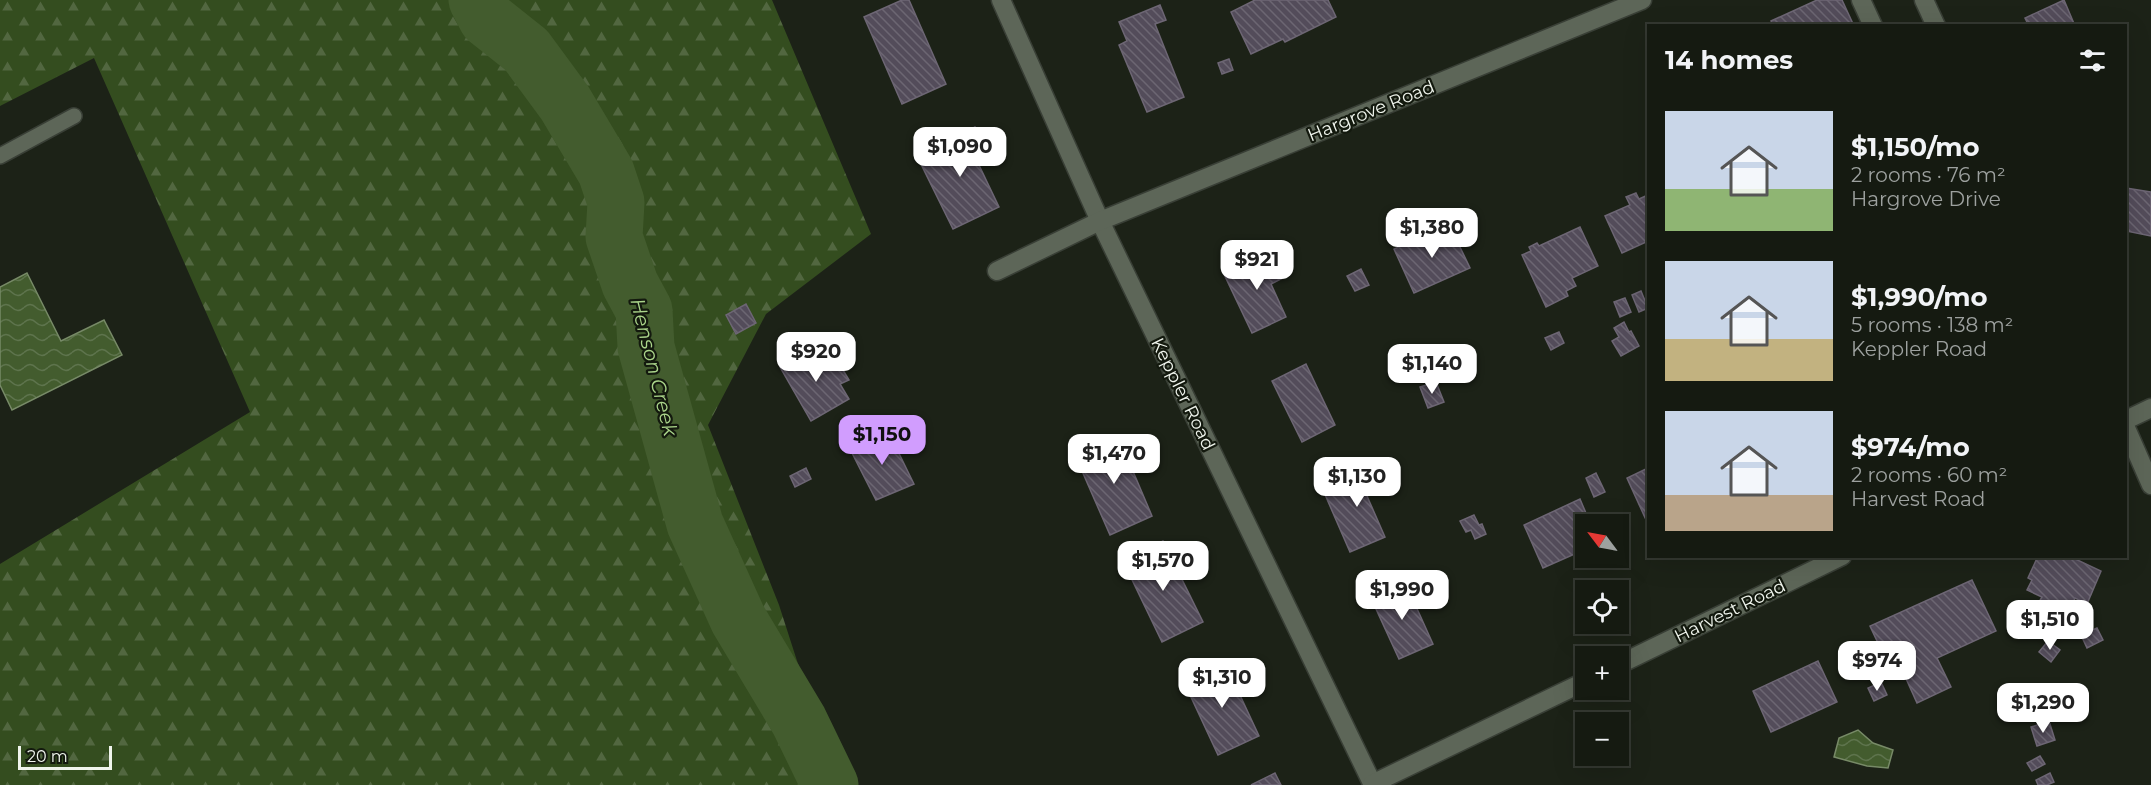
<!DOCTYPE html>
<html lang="en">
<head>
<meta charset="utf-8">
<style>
	body { margin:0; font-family:Montserrat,sans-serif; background:#22271f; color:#f1f3f6; height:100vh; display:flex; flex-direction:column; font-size:22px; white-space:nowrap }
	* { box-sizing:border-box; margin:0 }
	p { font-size:20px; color:#9da19f }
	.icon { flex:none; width:33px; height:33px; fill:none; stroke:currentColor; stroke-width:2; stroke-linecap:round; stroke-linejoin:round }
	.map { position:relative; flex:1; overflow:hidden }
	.side { position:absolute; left:1647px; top:24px; width:480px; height:534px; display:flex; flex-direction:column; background:#151a11; border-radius:0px; box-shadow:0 6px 24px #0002,0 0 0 2px #343831 }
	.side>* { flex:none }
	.needle { width:39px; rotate:302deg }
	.controls { position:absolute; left:1575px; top:514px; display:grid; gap:12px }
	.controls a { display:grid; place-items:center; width:54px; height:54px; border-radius:0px; background:#151a11; box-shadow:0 6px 24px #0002,0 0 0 2px #343831; font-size:30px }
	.scale { position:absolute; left:18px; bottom:15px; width:94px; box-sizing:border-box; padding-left:6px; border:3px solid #f0f5ed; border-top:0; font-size:16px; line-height:21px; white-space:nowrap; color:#f0f5ed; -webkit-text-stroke:4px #13190e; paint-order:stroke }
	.price { position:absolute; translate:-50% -51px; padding:0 14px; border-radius:12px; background:#fff; color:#222; font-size:20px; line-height:39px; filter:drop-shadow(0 2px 3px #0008) }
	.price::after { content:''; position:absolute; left:50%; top:36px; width:18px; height:14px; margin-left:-9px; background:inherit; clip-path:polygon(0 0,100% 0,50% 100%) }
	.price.selected { background:#d19dfe; color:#111 }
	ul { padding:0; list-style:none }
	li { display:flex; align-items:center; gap:18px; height:150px; padding:0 18px }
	li span { display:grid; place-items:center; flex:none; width:168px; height:120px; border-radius:0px; color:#555 }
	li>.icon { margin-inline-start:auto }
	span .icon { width:72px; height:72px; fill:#fffc; stroke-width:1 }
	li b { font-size:26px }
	h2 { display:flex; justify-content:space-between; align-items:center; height:72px; padding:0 18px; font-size:26px }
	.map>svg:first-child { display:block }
</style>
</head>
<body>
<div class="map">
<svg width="2151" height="785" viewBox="0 0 2151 785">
	<defs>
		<pattern id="forest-firs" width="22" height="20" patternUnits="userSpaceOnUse" patternTransform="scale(1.5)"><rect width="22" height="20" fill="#344d1f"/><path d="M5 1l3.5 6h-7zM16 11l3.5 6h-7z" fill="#526740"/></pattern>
		<pattern id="water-waves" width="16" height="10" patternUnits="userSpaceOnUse" patternTransform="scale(1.5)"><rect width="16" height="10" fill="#435c2e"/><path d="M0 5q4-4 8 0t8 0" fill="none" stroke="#5e744d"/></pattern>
		<pattern id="building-back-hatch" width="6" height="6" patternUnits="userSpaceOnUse" patternTransform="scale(1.5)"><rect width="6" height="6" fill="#534c5a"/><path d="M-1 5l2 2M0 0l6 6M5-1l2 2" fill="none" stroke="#6c6672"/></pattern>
	</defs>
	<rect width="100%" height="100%" fill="#1c2217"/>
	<path fill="url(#forest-firs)" d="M0 0H772L871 234 766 314 708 425 779 605 837 785H0V564L250 412 94 58 0 106Z"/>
	<g fill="url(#water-waves)" stroke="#778a67" stroke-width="1.5">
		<path d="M27 273 61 341 104 320 122 355 12 410 0 385V287Z"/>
		<path d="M1858 730 1873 743 1893 750 1888 768 1867 766 1834 757 1839 738Z"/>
	</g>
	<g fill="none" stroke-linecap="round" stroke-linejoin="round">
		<path stroke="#435c2e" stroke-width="57" d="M477 0 487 19 526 50 565 103 606 172 616 202 614 237 630 284 644 310 646 347 695 524 738 619 799 721 830 785"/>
	</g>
	<g fill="url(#building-back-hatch)" stroke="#6d6674" stroke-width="1.5">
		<path d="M902 0H909L946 84 902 104 864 17Z"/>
		<path d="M1255 0H1328L1336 17 1285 42 1283 39 1251 54 1231 12Z"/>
		<path d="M1817 0H1842L1854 26H1773L1771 21Z"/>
		<path d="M2064 0 2075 26H2029L2025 18Z"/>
		<path d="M1160 5 1166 20 1155 24 1184 97 1147 112 1119 45 1127 41 1119 22Z"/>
		<path d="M1229 59 1233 70 1222 74 1218 63Z"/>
		<path d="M975 127 990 157 978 163 999 207 953 229 917 156Z"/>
		<path d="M2126 188 2151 192V236L2126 231Z"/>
		<path d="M1636 193 1639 199 1648 195V248L1646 242 1622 253 1605 216 1630 205 1626 197Z"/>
		<path d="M1449 224 1470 268 1414 293 1394 249Z"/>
		<path d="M1580 227 1598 266 1572 278 1576 286 1566 291 1568 296 1546 307 1522 255 1531 251 1529 247 1537 243 1539 246Z"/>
		<path d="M1271 253 1283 278 1271 284 1286 317 1252 333 1223 272 1258 256 1259 258Z"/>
		<path d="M1361 269 1369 285 1355 291 1347 276Z"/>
		<path d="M1641 291 1648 308 1639 312 1632 295Z"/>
		<path d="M1625 298 1631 312 1620 317 1614 302Z"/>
		<path d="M746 304 756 323 736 334 726 315Z"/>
		<path d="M1624 322 1629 332 1631 331 1639 346 1621 356 1612 341 1619 337 1614 328Z"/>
		<path d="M1559 332 1564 343 1551 350 1545 338Z"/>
		<path d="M816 346 827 366 837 360 849 380 840 384 849 399 811 421 780 367Z"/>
		<path d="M1306 364 1335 425 1302 442 1272 381Z"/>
		<path d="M1436 382 1444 402 1428 408 1420 387Z"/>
		<path d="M888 431 914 484 876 500 850 449Z"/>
		<path d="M1118 436 1152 516 1110 535 1075 455Z"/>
		<path d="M1377 466 1387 487 1367 496 1385 537 1350 552 1323 490Z"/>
		<path d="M806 468 811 479 795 487 790 476Z"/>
		<path d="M1648 468V521L1647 522 1627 478Z"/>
		<path d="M1596 473 1605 492 1594 497 1586 478Z"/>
		<path d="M1580 499 1591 525H1586V549L1543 568 1524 525Z"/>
		<path d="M1474 515 1479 525 1482 524 1486 534 1475 539 1471 530 1466 532 1460 521Z"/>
		<path d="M1163 541 1203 622 1162 642 1123 561Z"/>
		<path d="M2038 556H2069L2101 571 2087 604 2075 598 2065 622 2040 611 2041 606 2043 607 2044 605 2039 602 2042 597 2027 590 2032 580 2028 578Z"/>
		<path d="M1972 580 1996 631 1937 658 1951 687 1917 703 1903 672 1894 677 1870 626Z"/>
		<path d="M1405 582 1433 644 1399 659 1371 598Z"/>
		<path d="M2097 628 2103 640 2087 648 2081 635Z"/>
		<path d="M2048 641 2060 650 2051 662 2039 652Z"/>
		<path d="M1818 661 1837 702 1771 732 1753 691Z"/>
		<path d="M1225 663 1259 736 1218 755 1184 682Z"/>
		<path d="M1881 682 1887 695 1874 701 1868 688Z"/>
		<path d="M2049 721 2055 740 2037 746 2031 727Z"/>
		<path d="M2040 756 2045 764 2032 771 2027 763Z"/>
		<path d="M1275 773 1281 785H1251Z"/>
		<path d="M2050 773 2054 782 2047 785H2038L2036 780Z"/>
	</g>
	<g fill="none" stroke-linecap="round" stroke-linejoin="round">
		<defs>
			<path id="lane" d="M0 156 74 116"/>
			<g id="street">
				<path d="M1001 0 1100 221 1373 785"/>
				<path d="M1861 0 1873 26"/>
				<path d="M1924 0 1936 26"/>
				<path d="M997 271 1100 221 1642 0"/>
				<path d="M2126 420 2151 408"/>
				<path d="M2126 428 2151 485"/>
				<path d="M1618 665 1842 556"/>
				<path d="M1372 784 1586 681"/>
			</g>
		</defs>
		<use href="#lane" stroke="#393f36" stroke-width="18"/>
		<use href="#street" stroke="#393f36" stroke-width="21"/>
		<use href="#lane" stroke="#5d6658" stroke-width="15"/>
		<use href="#street" stroke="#5d6658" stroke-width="18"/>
	</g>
	<g text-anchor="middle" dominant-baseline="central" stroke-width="4.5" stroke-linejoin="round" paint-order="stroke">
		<g font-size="18" fill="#f0f5ed" stroke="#13190e">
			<text transform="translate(1371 111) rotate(-22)">Hargrove Road</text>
			<text transform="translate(1183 394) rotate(64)">Keppler Road</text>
			<text transform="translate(1730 611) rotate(-26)">Harvest Road</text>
		</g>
		<g font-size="20" font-style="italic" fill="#aad48a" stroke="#13190e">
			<text transform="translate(654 367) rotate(76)">Henson Creek</text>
		</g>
	</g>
</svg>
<div class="controls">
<a><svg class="needle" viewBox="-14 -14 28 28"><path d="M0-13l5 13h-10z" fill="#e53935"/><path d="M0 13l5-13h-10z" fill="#9da19f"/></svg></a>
<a><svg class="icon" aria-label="locate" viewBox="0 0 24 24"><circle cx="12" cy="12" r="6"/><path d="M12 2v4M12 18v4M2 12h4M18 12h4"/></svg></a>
<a>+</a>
<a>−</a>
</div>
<div class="scale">20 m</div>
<b class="price" style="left:960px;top:178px">$1,090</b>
<b class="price" style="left:1432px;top:259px">$1,380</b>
<b class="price" style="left:1257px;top:291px">$921</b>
<b class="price" style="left:816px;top:383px">$920</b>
<b class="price" style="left:1432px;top:395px">$1,140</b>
<b class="price selected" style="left:882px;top:466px">$1,150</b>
<b class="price" style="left:1114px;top:485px">$1,470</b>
<b class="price" style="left:1357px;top:508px">$1,130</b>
<b class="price" style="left:1163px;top:592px">$1,570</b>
<b class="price" style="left:1402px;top:621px">$1,990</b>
<b class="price" style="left:2050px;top:651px">$1,510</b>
<b class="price" style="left:1877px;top:692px">$974</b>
<b class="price" style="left:1222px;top:709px">$1,310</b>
<b class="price" style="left:2043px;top:734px">$1,290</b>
<section class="side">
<h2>14 homes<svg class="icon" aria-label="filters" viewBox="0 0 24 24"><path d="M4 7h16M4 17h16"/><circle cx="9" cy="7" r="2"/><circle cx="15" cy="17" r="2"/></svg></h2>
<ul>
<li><span style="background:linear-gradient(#c9d6e8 65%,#8fb573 0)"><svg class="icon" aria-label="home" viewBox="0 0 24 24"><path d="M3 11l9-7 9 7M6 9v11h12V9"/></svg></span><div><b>$1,150/mo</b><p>2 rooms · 76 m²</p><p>Hargrove Drive</p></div></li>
<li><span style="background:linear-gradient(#c9d6e8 65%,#c2b280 0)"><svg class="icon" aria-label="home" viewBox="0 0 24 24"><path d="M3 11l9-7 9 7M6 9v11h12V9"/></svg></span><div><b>$1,990/mo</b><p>5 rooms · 138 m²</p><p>Keppler Road</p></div></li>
<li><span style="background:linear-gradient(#c9d6e8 70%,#b9a48a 0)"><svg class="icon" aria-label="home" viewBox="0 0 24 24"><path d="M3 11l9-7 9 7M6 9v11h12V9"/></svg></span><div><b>$974/mo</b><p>2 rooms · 60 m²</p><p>Harvest Road</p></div></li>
</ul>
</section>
</div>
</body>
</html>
